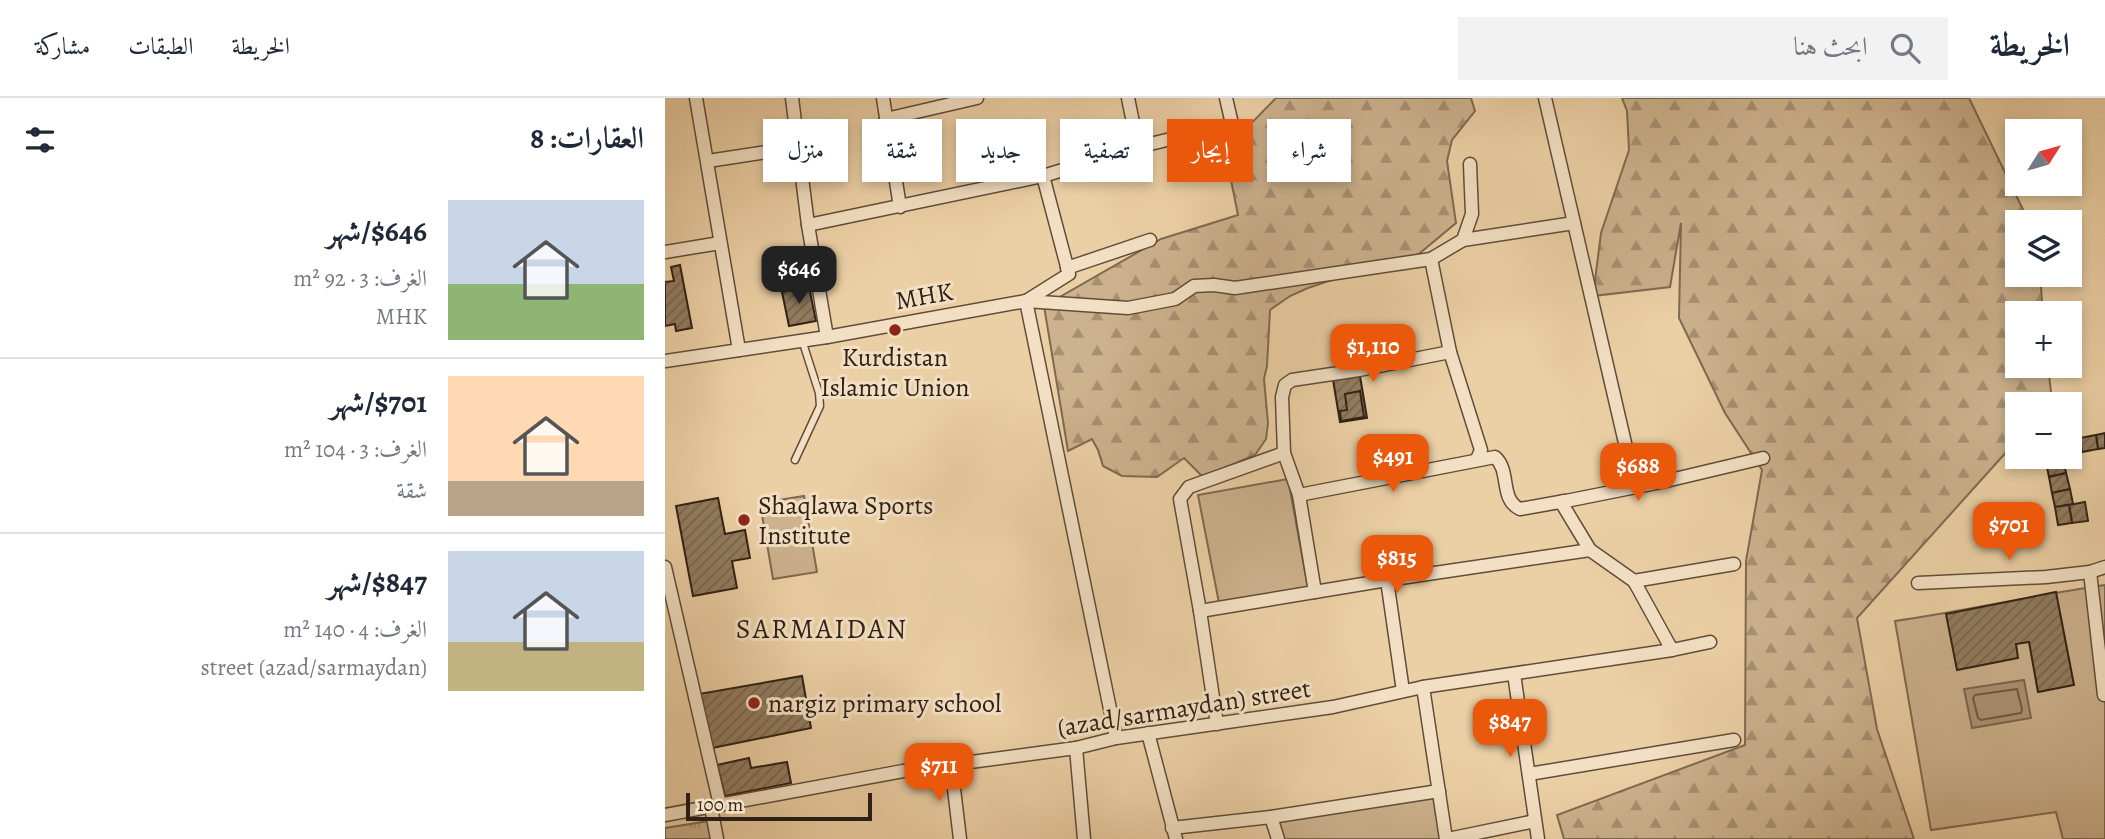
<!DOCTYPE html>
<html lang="ar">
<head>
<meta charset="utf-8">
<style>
	body { margin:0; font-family:Alegreya,Amiri,serif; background:#f2f2f3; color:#1f2937; direction:rtl; height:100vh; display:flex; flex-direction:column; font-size:26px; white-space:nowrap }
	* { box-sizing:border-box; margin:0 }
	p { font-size:23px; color:#747a83 }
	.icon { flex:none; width:38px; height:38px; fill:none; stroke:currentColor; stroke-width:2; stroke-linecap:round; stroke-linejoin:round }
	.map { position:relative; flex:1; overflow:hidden; direction:ltr }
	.drawer { display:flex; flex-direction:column; background:#fff; width:665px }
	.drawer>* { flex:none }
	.hud { position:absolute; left:21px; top:21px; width:665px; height:63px; direction:rtl; display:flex; gap:14px }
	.needle { width:46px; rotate:53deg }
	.tools { position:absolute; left:1340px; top:21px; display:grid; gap:14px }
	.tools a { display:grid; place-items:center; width:77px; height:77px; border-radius:0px; background:#fff; box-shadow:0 4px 10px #0003; font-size:35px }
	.scale { position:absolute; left:21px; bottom:18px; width:186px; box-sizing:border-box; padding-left:7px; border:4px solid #312115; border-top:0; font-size:19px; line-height:24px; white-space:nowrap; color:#312115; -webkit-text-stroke:5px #f3e0c4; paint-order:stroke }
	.price { position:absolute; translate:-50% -60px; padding:0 16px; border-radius:14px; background:#ea580c; color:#fff; font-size:23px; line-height:46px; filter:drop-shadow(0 2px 4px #0008) }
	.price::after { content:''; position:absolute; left:50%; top:42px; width:21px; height:16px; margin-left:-10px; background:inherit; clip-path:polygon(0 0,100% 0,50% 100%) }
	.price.current { background:#222; color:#fff }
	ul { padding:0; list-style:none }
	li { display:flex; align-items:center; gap:21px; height:175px; padding:0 21px }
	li+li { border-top:2px solid #e0e1e3 }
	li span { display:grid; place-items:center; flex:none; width:196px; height:140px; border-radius:0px; color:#555 }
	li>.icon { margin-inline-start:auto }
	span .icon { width:84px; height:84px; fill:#fffc; stroke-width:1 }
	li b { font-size:30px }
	h2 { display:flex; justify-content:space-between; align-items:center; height:84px; padding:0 21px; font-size:30px }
	.pill { padding:0 24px; border-radius:0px; background:#fff; box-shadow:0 4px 10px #0003; font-size:24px; line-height:63px }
	.pill.current { background:#ea580c; color:#fff }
	header { display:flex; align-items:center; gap:42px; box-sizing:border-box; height:98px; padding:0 35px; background:#fff; border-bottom:2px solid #e0e1e3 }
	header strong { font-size:33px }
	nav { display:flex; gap:38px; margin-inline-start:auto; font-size:24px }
	.search { width:490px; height:63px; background:#f2f2f3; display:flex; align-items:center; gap:18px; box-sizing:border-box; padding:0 24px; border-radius:0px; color:#747a83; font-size:26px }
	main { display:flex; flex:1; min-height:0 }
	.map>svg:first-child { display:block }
</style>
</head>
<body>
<header>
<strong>الخريطة</strong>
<div class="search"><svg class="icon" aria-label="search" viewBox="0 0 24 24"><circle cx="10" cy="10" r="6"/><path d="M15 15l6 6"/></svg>ابحث هنا</div>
<nav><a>الخريطة</a><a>الطبقات</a><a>مشاركة</a></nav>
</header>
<main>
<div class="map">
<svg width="1440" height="741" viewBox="0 0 1440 741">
	<defs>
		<pattern id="grass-tufts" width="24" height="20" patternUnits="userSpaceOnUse" patternTransform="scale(1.75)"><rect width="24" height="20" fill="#ccb28d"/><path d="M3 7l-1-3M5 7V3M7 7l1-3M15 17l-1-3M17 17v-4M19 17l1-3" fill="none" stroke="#a69072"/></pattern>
		<pattern id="forest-firs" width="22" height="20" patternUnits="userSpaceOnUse" patternTransform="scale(1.75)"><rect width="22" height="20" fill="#ccb28d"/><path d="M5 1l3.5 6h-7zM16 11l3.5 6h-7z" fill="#a69072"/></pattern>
		<pattern id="building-hatch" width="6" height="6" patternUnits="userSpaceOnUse" patternTransform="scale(1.75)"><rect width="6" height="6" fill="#927c60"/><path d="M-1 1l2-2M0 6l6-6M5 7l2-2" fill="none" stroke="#78654e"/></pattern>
	</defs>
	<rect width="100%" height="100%" fill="#ecd0a5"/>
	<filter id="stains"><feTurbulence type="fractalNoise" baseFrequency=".00286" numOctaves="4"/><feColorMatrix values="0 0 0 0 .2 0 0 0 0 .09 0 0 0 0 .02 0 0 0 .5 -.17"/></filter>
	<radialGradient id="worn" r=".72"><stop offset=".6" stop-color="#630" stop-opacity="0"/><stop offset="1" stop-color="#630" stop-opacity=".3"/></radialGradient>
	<path fill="url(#grass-tufts)" stroke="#7e6a51" stroke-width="2" d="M44 723 46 741H0V730Z"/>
	<g fill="url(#forest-firs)" stroke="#7e6a51" stroke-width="2">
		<path d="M611 0H806L810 13 787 42 782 63 791 125 749 160 702 170 643 190 625 198 605 212 602 268 599 281 603 325 601 341 590 357 538 379 519 360 492 379 457 378 438 368 433 352 427 341 403 353 379 208 496 141 573 117 560 52Z"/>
		<path d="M957 0H1304L1364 124H1353V177H1375L1378 215H1353V268H1383L1387 303 1384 306H1353V341L1192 520 1212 631 1249 741H899L892 717 1080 647 1081 463 1097 372 1060 315 1014 220 1016 125 1005 189 928 198 936 135 964 52 962 13Z"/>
	</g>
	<g fill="#ccb28d" stroke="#7e6a51" stroke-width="2">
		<path d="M623 381 643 490 554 505 533 397Z"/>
		<path d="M139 398 152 474 108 481 95 405Z"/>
		<path d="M1440 487V741H1398L1391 714 1266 732 1230 523C1300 513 1370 497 1440 487Z"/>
		<path d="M774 693 781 741H613L606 719Z"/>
	</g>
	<path fill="#ac9474" stroke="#7b664e" stroke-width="2" d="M1359 582 1366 620 1307 630 1299 591Z"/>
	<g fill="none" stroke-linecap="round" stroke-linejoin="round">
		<path stroke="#6e5a44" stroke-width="2" d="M1352 591 1357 611 1356 615 1316 622 1313 620 1308 600 1310 597Z"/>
	</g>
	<g fill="url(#building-hatch)" stroke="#312115" stroke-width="2">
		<path d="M15 167 27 230 11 233 10 226 0 228V184L9 183 6 169Z"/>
		<path d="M144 189 151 223 124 228 117 194Z"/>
		<path d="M694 272 702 320 675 324 667 276Z"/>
		<path d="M695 293 699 319 676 323 675 313 682 312 680 296Z"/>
		<path d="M1440 335V350L1433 351 1431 337Z"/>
		<path d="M1431 337 1433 351 1417 354 1415 340Z"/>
		<path d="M1407 341 1410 358 1395 361V359H1405V342Z"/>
		<path d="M1380 359H1395V361L1381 364Z"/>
		<path d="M1398 360 1401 375 1384 379 1381 364Z"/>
		<path d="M1401 375 1405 391 1387 395 1384 379Z"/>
		<path d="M1405 391 1408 406 1390 409 1387 395Z"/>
		<path d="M53 400 60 436 80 432 85 460 67 463 72 490 28 498 11 408Z"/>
		<path d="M1420 404 1423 423 1407 425 1404 407Z"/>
		<path d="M1404 407 1407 425 1393 427 1390 409Z"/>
		<path d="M1391 494 1409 587 1373 594 1364 544 1351 546 1353 560 1292 572 1281 516Z"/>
		<path d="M137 578 146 630 47 650 34 596Z"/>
		<path d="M84 660 86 670 122 664 126 685 60 698 52 667Z"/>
	</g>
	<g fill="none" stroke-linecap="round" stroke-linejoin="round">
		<defs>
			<path id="service" d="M130 362 155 308 154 295 137 242"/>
			<g id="minor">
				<path d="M31 0 74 252"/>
				<path d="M127 0 143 127 162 239"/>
				<path d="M218 0 235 109"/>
				<path d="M463 0 473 49"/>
				<path d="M880 0 970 388"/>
				<path d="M221 21 312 0"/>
				<path d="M43 63 134 49"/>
				<path d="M805 66 807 116 798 142 766 161 785 254 816 352 812 361"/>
				<path d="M143 127 378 78 473 49 567 26 561 0"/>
				<path d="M798 142 909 125"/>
				<path d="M0 154 55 145"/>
				<path d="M402 170 485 142"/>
				<path d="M361 203 451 640"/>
				<path d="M361 203 404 176 378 78"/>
				<path d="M0 263 162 239 361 203 463 210 510 201 529 188 549 187 570 190 766 161"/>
				<path d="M634 397 830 359C846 373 834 401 855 411L900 403"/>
				<path d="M0 469 55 707"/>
				<path d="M1425 474 1439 597"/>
				<path d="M722 482 738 593"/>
				<path d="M969 483 925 452 896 404 1001 383 1098 360"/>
				<path d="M1253 485 1381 479 1425 474 1440 469"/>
				<path d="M650 494 634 397 619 355 617 299 620 287 627 282 694 272 785 254"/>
				<path d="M535 513 722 482 925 452"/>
				<path d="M1007 552 969 483 1069 466"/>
				<path d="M849 576 873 741"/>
				<path d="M758 589 781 741"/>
				<path d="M552 626 535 513 515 401 524 389 619 355"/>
				<path d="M483 635 511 741"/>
				<path d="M411 650 419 741"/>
				<path d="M286 666 295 741"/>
				<path d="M864 676 1069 642"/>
				<path d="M46 709 52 741"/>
				<path d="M0 717 238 673 411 650 451 640 668 609 758 589 1007 552 1045 544"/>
				<path d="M606 719 613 741"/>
				<path d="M507 730 606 719 774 693"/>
				<path d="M783 741 870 723"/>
			</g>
		</defs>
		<use href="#service" stroke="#604d39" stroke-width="9"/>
		<use href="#minor" stroke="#604d39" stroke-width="15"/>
		<use href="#service" stroke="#f3e0c4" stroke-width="6"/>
		<use href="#minor" stroke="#f3e0c4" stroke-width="12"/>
	</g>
	<g fill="#8f2418" stroke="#f3e0c4" stroke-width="2.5">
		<circle cx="230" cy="232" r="7"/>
		<circle cx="79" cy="422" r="7"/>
		<circle cx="89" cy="605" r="7"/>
	</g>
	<g text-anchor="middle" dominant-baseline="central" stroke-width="6" stroke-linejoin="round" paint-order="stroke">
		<g font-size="26" fill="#312115" stroke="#f3e0c4">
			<text transform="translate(259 198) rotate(-10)">MHK</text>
			<text transform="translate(519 610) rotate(-9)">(azad/sarmaydan) street</text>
		</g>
		<g font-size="26" fill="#312115" stroke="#f3e0c4" text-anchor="start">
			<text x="230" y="259" text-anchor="middle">Kurdistan<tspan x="230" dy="30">Islamic Union</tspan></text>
			<text x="93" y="407">Shaqlawa Sports<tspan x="93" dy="30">Institute</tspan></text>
			<text x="103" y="605">nargiz primary school</text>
		</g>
		<g font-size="28" letter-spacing="2" fill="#312115" stroke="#f3e0c4">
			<text x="157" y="531">SARMAIDAN</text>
		</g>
	</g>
	<rect width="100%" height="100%" filter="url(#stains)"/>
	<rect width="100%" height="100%" fill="url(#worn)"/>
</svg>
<div class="tools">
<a><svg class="needle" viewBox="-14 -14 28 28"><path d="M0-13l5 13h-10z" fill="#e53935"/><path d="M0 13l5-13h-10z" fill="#747a83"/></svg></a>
<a><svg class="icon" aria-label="layers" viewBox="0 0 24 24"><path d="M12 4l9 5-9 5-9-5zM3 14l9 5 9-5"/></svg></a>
<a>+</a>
<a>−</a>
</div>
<div class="scale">100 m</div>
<b class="price current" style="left:134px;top:208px">$646</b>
<b class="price" style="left:708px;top:286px">$1,110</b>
<b class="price" style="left:728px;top:396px">$491</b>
<b class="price" style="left:973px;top:405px">$688</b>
<b class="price" style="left:1344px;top:464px">$701</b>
<b class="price" style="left:732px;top:497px">$815</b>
<b class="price" style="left:845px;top:661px">$847</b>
<b class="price" style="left:274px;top:705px">$711</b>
<div class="hud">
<a class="pill">شراء</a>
<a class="pill current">إيجار</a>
<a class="pill">تصفية</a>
<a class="pill">جديد</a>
<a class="pill">شقة</a>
<a class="pill">منزل</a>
</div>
</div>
<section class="drawer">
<h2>العقارات: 8<svg class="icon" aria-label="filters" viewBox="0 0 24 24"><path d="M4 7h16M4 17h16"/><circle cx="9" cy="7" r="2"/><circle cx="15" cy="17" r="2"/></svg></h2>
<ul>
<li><span style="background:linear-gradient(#c9d6e8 60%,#8fb573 0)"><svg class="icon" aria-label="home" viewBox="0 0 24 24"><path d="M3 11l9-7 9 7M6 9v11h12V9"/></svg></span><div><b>$646/شهر</b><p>الغرف: 3 · 92 m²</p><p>MHK</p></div></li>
<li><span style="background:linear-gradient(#ffd9b3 75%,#b9a48a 0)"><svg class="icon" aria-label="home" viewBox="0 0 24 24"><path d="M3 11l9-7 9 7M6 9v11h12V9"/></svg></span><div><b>$701/شهر</b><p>الغرف: 3 · 104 m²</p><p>شقة</p></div></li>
<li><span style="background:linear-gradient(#c9d6e8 65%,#c2b280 0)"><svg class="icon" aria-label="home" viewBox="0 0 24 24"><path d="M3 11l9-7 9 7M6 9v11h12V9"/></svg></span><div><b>$847/شهر</b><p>الغرف: 4 · 140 m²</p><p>(azad/sarmaydan) street</p></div></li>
</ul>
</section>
</main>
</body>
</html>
